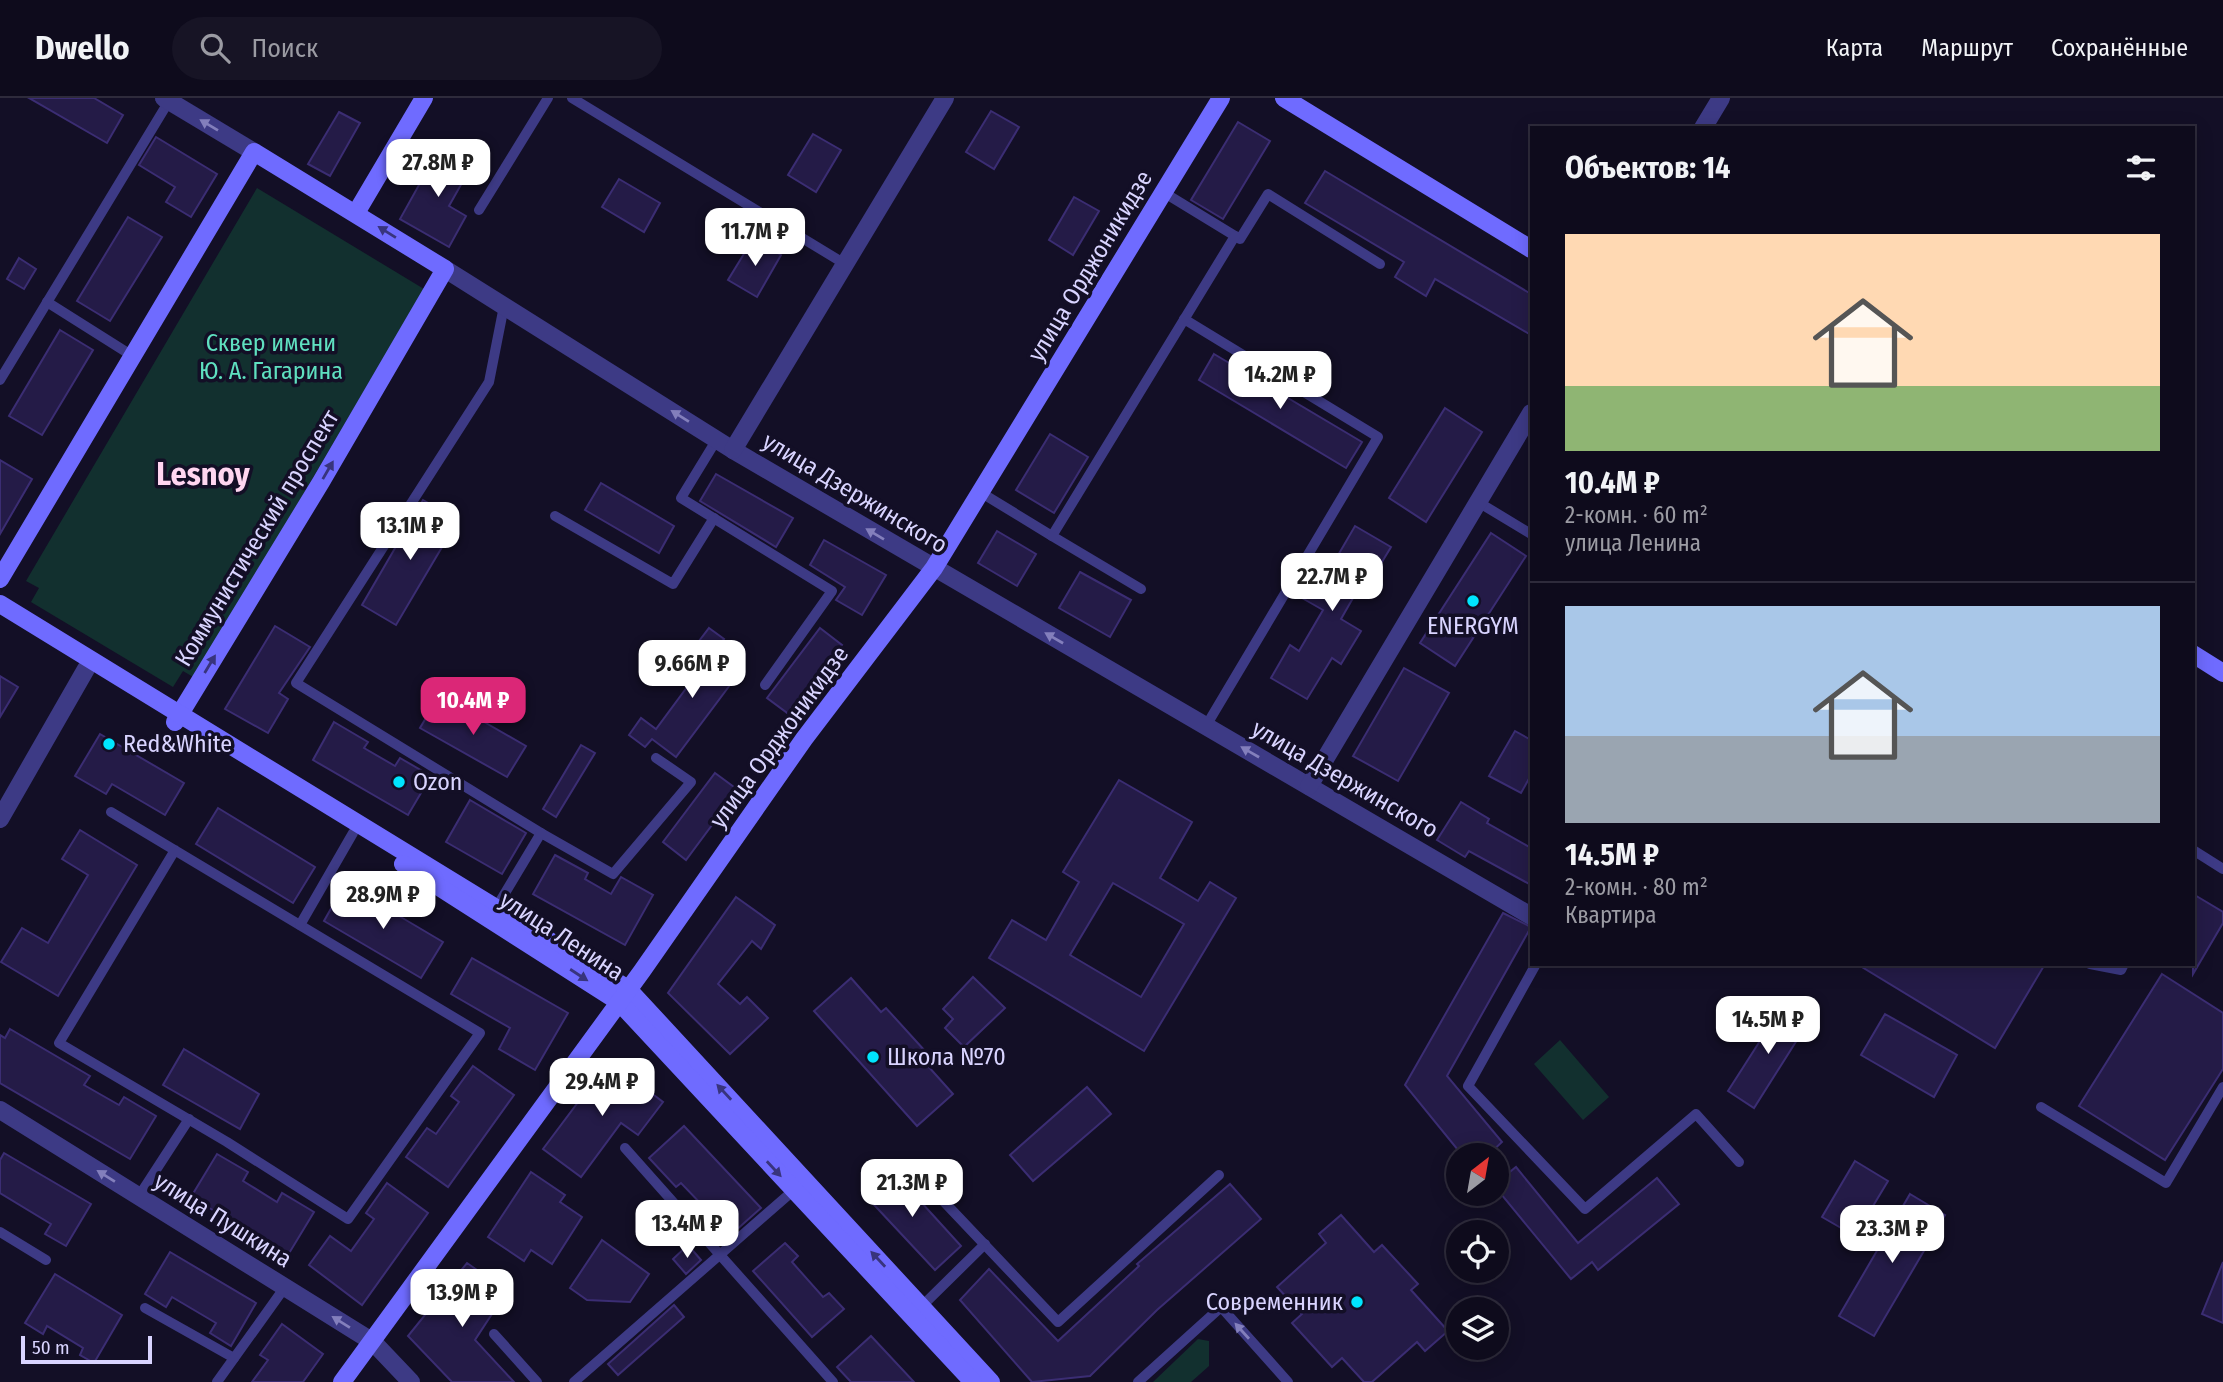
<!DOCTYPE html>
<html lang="ru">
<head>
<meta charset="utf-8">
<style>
	body { margin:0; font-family:"Fira Sans Condensed",sans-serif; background:#171425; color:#f1f3f6; height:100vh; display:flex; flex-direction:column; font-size:26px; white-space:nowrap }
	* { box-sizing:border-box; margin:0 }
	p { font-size:23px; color:#9b9ba3 }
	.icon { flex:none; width:38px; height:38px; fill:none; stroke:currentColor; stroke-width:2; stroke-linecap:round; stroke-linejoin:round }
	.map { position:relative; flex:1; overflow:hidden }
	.details { position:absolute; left:1530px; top:28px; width:665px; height:840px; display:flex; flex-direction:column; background:#0e0b1c; border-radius:0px; box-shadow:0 4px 18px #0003,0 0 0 2px #2e2b3b }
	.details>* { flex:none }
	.needle { width:46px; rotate:31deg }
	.fabs { position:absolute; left:1446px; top:1045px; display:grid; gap:14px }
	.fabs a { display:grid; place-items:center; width:63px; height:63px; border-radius:50%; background:#0e0b1c; box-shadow:0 4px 18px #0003,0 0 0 2px #2e2b3b; font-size:35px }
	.scale { position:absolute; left:21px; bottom:18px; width:131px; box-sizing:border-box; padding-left:7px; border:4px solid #d9d4ff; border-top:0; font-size:19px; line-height:24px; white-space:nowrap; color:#d9d4ff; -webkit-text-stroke:5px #130f26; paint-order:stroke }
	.price { position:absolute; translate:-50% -60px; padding:0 16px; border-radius:14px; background:#fff; color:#222; font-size:23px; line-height:46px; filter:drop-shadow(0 2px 4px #0008) }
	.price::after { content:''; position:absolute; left:50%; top:42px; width:21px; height:16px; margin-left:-10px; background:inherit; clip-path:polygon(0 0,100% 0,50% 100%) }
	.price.on { background:#db2777; color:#fff }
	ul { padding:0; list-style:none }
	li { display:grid; align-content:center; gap:14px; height:371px; padding:0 35px }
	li+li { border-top:2px solid #2e2b3b }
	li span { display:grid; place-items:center; height:217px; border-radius:0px; color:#555 }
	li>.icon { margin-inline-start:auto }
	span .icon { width:126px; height:126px; fill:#fffc; stroke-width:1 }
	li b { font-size:30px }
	h2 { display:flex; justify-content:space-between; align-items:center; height:84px; padding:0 35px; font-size:30px }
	header { display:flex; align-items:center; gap:42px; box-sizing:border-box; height:98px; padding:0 35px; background:#0e0b1c; border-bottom:2px solid #2e2b3b }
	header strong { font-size:33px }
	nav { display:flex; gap:38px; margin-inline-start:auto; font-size:24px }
	.search { width:490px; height:63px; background:#171425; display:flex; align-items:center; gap:18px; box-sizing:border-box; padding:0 24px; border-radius:38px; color:#9b9ba3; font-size:26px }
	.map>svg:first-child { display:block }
</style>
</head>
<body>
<header>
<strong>Dwello</strong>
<div class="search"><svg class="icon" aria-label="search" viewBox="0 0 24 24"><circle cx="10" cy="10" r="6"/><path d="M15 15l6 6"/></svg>Поиск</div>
<nav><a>Карта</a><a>Маршрут</a><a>Сохранённые</a></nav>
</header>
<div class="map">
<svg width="2223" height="1284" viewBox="0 0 2223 1284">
	<rect width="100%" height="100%" fill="#130f26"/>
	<g fill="#12302f">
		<path d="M257 90 424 191 195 580 183 573 173 589 31 504 39 490 26 483Z"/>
		<path d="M1560 942 1609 999 1583 1022 1534 966Z"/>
		<path d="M1198 1241 1209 1243V1268L1191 1284H1153Z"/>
	</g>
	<g fill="#241b47" stroke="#3b2d73" stroke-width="2" fill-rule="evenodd">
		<path d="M29 0H94L123 17 107 45Z"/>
		<path d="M991 13 1019 29 994 71 966 54Z"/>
		<path d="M339 14 360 25 330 78 308 66Z"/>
		<path d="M1238 24 1270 43 1223 121 1191 102Z"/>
		<path d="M813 36 841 52 816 94 788 77Z"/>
		<path d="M156 39 217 76 191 119 166 104 175 89 139 67Z"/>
		<path d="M439 51 471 69 449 108 466 118 449 149 400 121Z"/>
		<path d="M1325 73 1531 196V237L1435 181 1426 198 1395 179 1404 164 1305 105Z"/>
		<path d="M619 81 660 105 644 134 602 109Z"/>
		<path d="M1074 99 1099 113 1073 157 1049 142Z"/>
		<path d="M128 119 162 139 110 223 77 203Z"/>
		<path d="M753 141 781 157 757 199 728 182Z"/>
		<path d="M19 160 36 171 24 191 7 181Z"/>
		<path d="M60 232 93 252 42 337 9 318Z"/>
		<path d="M1214 256 1362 344 1346 370 1199 282Z"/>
		<path d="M1445 310 1482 334 1426 424 1389 400Z"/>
		<path d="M1050 336 1088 359 1054 415 1016 392Z"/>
		<path d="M0 362 32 381 0 436Z"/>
		<path d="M716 376 793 420 776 449 700 403Z"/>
		<path d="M601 385 674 428 659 455 585 412Z"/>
		<path d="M423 402 458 422 396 527 362 507Z"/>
		<path d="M1355 428 1391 449 1371 482 1365 479 1341 521 1361 533 1341 566 1332 560 1307 601 1271 580 1290 547 1299 553 1323 512 1302 500 1322 466 1330 471Z"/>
		<path d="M997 433 1036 456 1017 488 978 465Z"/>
		<path d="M1491 435 1526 458 1455 568 1420 545Z"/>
		<path d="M824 442 886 477 862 517 836 502 845 489 810 467Z"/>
		<path d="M1080 474 1131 502 1110 539 1059 510Z"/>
		<path d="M275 528 310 549 279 595 288 601 268 635 225 611Z"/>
		<path d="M709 530 724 541 716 552 742 571 676 659 652 641 645 649 629 637 641 620 656 631 710 558 696 547Z"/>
		<path d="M820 530 842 547 790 617 767 600Z"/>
		<path d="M1404 570 1449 595 1398 683 1353 658Z"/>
		<path d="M0 578 18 589 0 619Z"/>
		<path d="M439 598 526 648 507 679 420 630Z"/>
		<path d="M334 624 368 644 364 650 395 668 400 660 431 678 408 717 313 662Z"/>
		<path d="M1515 633 1531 642V677L1521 695 1489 678Z"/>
		<path d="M100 636 184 685 165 717 112 686 106 696 75 678Z"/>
		<path d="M581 647 595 655 556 719 543 711Z"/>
		<path d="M715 675 738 692 686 762 663 744Z"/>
		<path d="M1119 682 1192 724 1160 780 1198 803 1210 784 1236 800 1144 953 989 860 1012 822 1046 842 1079 784 1063 774ZM1113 785 1184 826 1141 899 1070 857Z"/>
		<path d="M470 702 526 735 502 776 446 744Z"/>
		<path d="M1461 704 1489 721 1487 725 1531 750V787L1469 753 1465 759 1437 742Z"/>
		<path d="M218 710 315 769 293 805 196 746Z"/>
		<path d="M80 732 137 767 58 898 1 864 22 830 48 845 88 777 62 761Z"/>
		<path d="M555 757 588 775 585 781 611 796 621 779 653 797 625 847 533 796Z"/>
		<path d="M345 786 443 844 421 880 324 823Z"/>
		<path d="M2193 796 2223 814V825L2193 876Z"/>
		<path d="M736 799 775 827 761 851 752 843 718 886 740 906 747 899 768 920 730 956 668 895Z"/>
		<path d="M1503 815 1531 829 1447 978 1502 1044 1488 1057H1462L1405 987Z"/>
		<path d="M472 860 568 915 535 972 499 951 510 930 451 896Z"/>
		<path d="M1857 866H2045L1995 950Z"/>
		<path d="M2162 876 2223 915V971L2165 1062 2079 1008Z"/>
		<path d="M973 879 1005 910 964 949 945 930 953 921 943 911Z"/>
		<path d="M851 880 881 914 886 910 925 953 919 958 953 996 917 1028 814 913Z"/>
		<path d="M1783 907 1809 923 1754 1010 1728 993Z"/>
		<path d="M1885 916 1957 957 1934 999 1861 957Z"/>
		<path d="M10 931 90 978 84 987 119 1007 124 999 156 1018 130 1061 0 985V937L5 940Z"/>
		<path d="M184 951 259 996 240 1031 163 987Z"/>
		<path d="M609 963 663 1004 638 1037 621 1025 581 1079 543 1051Z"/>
		<path d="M473 968 514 997 448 1089 406 1059 427 1030 436 1036 459 1004 451 998Z"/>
		<path d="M1087 989 1111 1016 1033 1083 1010 1057Z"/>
		<path d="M684 1028 761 1110 726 1141 701 1114 705 1110 681 1085 676 1089 649 1060Z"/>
		<path d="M4 1055 91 1106 66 1148 45 1136 51 1126 0 1095V1062Z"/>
		<path d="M217 1056 248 1074 243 1083 277 1104 282 1095 314 1114 288 1157 191 1099Z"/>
		<path d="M1855 1063 1888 1083 1855 1138 1822 1119Z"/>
		<path d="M1516 1069 1578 1145 1657 1080 1679 1106 1598 1172 1592 1164 1571 1181 1496 1090V1085Z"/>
		<path d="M891 1071 961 1148 935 1172 863 1095Z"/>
		<path d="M531 1074 565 1097 560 1104 582 1119 552 1166 531 1152 524 1163 488 1139Z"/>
		<path d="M387 1085 428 1115 362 1207 309 1167 330 1138 351 1153 374 1121 366 1115Z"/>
		<path d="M1230 1086 1261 1121 1157 1212 1090 1278 1032 1284 960 1202 989 1171 1058 1243 1139 1168 1137 1166Z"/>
		<path d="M1910 1096 1945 1117 1874 1238 1839 1218Z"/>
		<path d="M1341 1117 1374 1154 1382 1147 1418 1186 1411 1192 1448 1233 1425 1253 1417 1244 1372 1284H1364L1342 1260 1332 1269 1292 1225 1302 1216 1277 1189 1326 1145 1319 1136Z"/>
		<path d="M602 1142 649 1176 630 1204 587 1202 570 1190Z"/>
		<path d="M785 1145 798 1158 792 1164 823 1199 829 1195 844 1211 812 1239 753 1173Z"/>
		<path d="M688 1147 701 1162 686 1176 673 1161Z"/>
		<path d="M170 1154 256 1205 231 1248 210 1235 216 1225 172 1199 166 1209 145 1196Z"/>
		<path d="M2223 1164V1225L2202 1216Z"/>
		<path d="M467 1165 507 1193 475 1242 514 1284H452L408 1238Z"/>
		<path d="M55 1176 122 1217 94 1265 80 1257 83 1250 47 1228 43 1236 25 1225Z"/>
		<path d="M674 1207 684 1219 618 1277 608 1266Z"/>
		<path d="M282 1226 323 1256 303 1284H252L268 1262 260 1257Z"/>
		<path d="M871 1238 914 1284H851L837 1269Z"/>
	</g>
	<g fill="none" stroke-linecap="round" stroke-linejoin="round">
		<g stroke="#3d3a85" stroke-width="10">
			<path d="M572 0 845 166"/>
			<path d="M1163 94 1240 141 1268 96 1380 166"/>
			<path d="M479 112 548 0"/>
			<path d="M47 204 131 257"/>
			<path d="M504 208 489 284 296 585 541 735"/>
			<path d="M1184 221 1378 339 1206 628"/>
			<path d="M0 282 169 3"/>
			<path d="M717 341 681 400 832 493 765 587"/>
			<path d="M980 394 1052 438"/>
			<path d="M1478 404 1531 436"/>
			<path d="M555 418 673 486 714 420"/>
			<path d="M1141 491 1052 438 1235 138"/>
			<path d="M111 714 480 935 348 1121 227 1044 59 945 175 752"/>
			<path d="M2193 752 2223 771"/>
			<path d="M493 815 541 735 613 776 691 684 656 660"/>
			<path d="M300 827 353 735"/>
			<path d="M1536 866 1468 988 1585 1111 1696 1016 1739 1064"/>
			<path d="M2090 866 2121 872 2124 866"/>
			<path d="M2041 1009 2166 1085 2223 989"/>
			<path d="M625 1050 833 1284"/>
			<path d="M912 1070 1058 1224 1219 1077"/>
			<path d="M139 1098 189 1021"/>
			<path d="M0 1134 46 1162"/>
			<path d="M145 1210 234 1260"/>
			<path d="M919 1211 985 1146"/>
			<path d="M494 1236 537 1284"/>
			<path d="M217 1284 285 1189"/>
			<path d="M574 1284 794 1092"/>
			<path d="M1138 1284 1221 1209 1288 1284"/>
		</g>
		<g stroke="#3d3a85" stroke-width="18">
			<path d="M164 0 254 54"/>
			<path d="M1703 30 1721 0"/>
			<path d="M445 171 733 352 1531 818"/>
			<path d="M733 352 945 0"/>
			<path d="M1309 688 1531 315"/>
			<path d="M0 721 86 571"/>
			<path d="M0 1012 373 1244 411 1284"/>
		</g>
		<g stroke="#6f6bff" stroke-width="18">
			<path d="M1284 0 1531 151"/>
			<path d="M356 115 424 0"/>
			<path d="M0 481 254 54 445 171 321 384 175 624"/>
			<path d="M0 506 628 891 991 1284"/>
			<path d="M2193 556 2223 575"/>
			<path d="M403 766 619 904 973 1284"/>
			<path d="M342 1284 642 873 804 641 934 470 1221 0"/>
		</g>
	</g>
	<defs><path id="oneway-solid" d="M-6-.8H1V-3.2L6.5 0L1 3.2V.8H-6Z" transform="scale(1.75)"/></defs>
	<g fill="#837fbc">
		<use href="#oneway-solid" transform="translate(209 27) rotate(-149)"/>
		<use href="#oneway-solid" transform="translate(680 318) rotate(-148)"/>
		<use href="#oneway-solid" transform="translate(875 436) rotate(-149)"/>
		<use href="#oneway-solid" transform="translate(1054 540) rotate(-150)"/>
		<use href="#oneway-solid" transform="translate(1250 654) rotate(-150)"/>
		<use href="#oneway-solid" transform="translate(106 1078) rotate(-148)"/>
		<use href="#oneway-solid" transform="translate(341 1224) rotate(-148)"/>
		<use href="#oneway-solid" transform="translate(1242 1233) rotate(-132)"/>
	</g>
	<g fill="#38347d">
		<use href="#oneway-solid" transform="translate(387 134) rotate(-148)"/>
		<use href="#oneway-solid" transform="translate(328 372) rotate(-60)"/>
		<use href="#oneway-solid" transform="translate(210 566) rotate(-59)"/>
		<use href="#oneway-solid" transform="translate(579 877) rotate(33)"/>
		<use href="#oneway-solid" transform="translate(724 994) rotate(-133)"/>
		<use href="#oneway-solid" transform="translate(774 1071) rotate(47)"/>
		<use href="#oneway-solid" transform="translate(878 1161) rotate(-133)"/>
	</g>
	<g fill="#00e5ff" stroke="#130f26" stroke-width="2.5">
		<circle cx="1473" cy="503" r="7"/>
		<circle cx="109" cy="646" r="7"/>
		<circle cx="399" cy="684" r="7"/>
		<circle cx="873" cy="959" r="7"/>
		<circle cx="1357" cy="1204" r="7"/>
	</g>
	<g text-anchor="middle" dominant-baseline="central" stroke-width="7" stroke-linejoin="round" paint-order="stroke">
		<g font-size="24" fill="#d9d4ff" stroke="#130f26">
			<text transform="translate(1090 168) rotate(-59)">улица Орджоникидзе</text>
			<text transform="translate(855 395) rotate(31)">улица Дзержинского</text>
			<text transform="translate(257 440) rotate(-59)">Коммунистический проспект</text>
			<text transform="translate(779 639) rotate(-54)">улица Орджоникидзе</text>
			<text transform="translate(1345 681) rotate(30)">улица Дзержинского</text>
			<text transform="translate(562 838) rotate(33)">улица Ленина</text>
			<text transform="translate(223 1122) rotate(32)">улица Пушкина</text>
		</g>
		<g font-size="24" fill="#5fe0c0" stroke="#130f26">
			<text x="271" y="245">Сквер имени<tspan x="271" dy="28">Ю. А. Гагарина</tspan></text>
		</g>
		<g font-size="24" fill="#d9d4ff" stroke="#130f26" text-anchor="start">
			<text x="1473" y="528" text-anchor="middle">ENERGYM</text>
			<text x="123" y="646">Red&amp;White</text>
			<text x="413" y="684">Ozon</text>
			<text x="887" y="959">Школа №70</text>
			<text x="1343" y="1204" text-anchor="end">Современник</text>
		</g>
		<g font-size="32" font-weight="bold" fill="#ffd6f0" stroke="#130f26">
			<text x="203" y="376">Lesnoy</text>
		</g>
	</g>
</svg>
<div class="fabs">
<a><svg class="needle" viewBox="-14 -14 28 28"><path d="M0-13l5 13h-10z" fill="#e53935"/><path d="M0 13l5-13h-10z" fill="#9b9ba3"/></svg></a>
<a><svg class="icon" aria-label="locate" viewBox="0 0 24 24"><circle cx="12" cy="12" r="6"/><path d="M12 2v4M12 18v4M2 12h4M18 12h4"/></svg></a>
<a><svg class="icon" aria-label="layers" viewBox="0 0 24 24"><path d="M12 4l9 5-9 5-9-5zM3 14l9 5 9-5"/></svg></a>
</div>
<div class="scale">50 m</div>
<b class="price" style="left:438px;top:101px">27.8M ₽</b>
<b class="price" style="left:755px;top:170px">11.7M ₽</b>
<b class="price" style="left:1280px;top:313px">14.2M ₽</b>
<b class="price" style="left:410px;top:464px">13.1M ₽</b>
<b class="price" style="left:1332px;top:515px">22.7M ₽</b>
<b class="price" style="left:692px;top:602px">9.66M ₽</b>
<b class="price on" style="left:473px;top:639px">10.4M ₽</b>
<b class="price" style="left:383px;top:833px">28.9M ₽</b>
<b class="price" style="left:1768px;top:958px">14.5M ₽</b>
<b class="price" style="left:602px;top:1020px">29.4M ₽</b>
<b class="price" style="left:912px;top:1121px">21.3M ₽</b>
<b class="price" style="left:687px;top:1162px">13.4M ₽</b>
<b class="price" style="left:1892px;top:1167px">23.3M ₽</b>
<b class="price" style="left:462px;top:1231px">13.9M ₽</b>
<section class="details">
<h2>Объектов: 14<svg class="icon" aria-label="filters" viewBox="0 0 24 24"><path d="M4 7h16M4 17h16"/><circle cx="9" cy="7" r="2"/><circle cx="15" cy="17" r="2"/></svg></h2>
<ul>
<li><span style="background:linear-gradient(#ffd9b3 70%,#8fb573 0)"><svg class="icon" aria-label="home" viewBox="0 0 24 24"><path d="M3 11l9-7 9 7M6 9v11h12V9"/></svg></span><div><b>10.4M ₽</b><p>2-комн. · 60 m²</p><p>улица Ленина</p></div></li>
<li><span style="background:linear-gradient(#a9c7e8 60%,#9aa5b1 0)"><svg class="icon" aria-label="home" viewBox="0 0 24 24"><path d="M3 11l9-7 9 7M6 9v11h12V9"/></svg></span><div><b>14.5M ₽</b><p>2-комн. · 80 m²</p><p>Квартира</p></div></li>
</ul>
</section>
</div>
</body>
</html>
